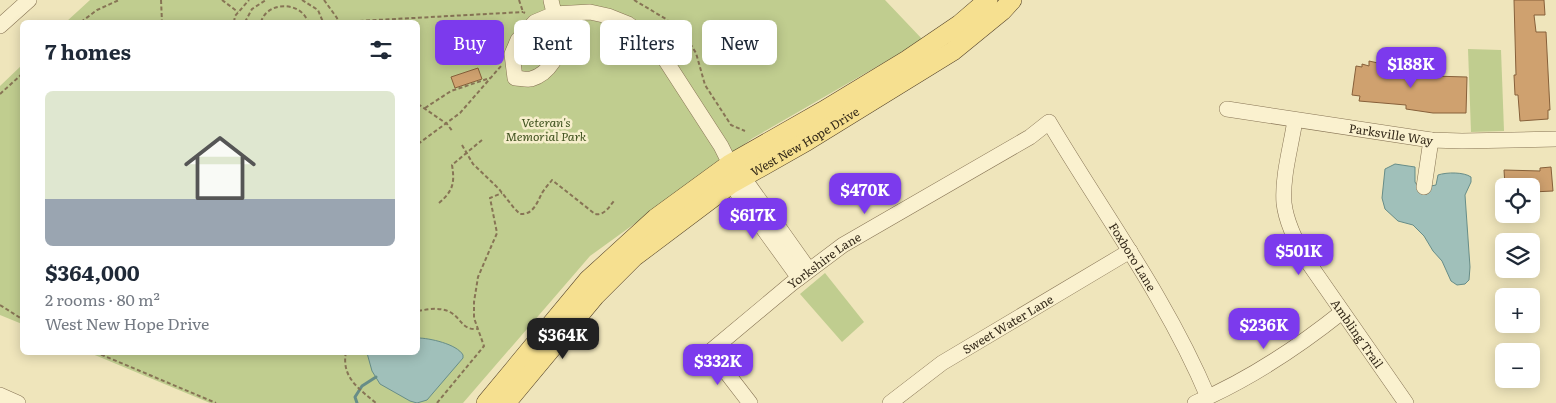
<!DOCTYPE html>
<html lang="en">
<head>
<meta charset="utf-8">
<style>
	body { margin:0; font-family:Literata,serif; background:#f2f2f3; color:#1f2937; height:100vh; display:flex; flex-direction:column; font-size:19px; white-space:nowrap }
	* { box-sizing:border-box; margin:0 }
	p { font-size:16px; color:#747a83 }
	.icon { flex:none; width:28px; height:28px; fill:none; stroke:currentColor; stroke-width:2; stroke-linecap:round; stroke-linejoin:round }
	.map { position:relative; flex:1; overflow:hidden }
	.details { position:absolute; left:20px; top:20px; width:400px; height:335px; display:flex; flex-direction:column; background:#fff; border-radius:8px; box-shadow:0 2px 12px #0003 }
	.details>* { flex:none }
	.hud { position:absolute; left:435px; top:20px; width:475px; height:45px; display:flex; gap:10px }
	.buttons { position:absolute; left:1495px; top:178px; display:grid; gap:10px }
	.buttons a { display:grid; place-items:center; width:45px; height:45px; border-radius:8px; background:#fff; box-shadow:0 2px 12px #0003; font-size:25px }
	.price { position:absolute; translate:-50% -42px; padding:0 11px; border-radius:10px; background:#7c3aed; color:#fff; font-size:16px; line-height:32px; filter:drop-shadow(0 1px 2px #0008) }
	.price::after { content:''; position:absolute; left:50%; top:30px; width:15px; height:11px; margin-left:-8px; background:inherit; clip-path:polygon(0 0,100% 0,50% 100%) }
	.price.on { background:#222; color:#fff }
	ul { padding:0; list-style:none }
	li { display:grid; align-content:center; gap:10px; height:265px; padding:0 25px }
	li+li { border-top:1px solid #e0e1e3 }
	li span { display:grid; place-items:center; height:155px; border-radius:8px; color:#555 }
	li>.icon { margin-inline-start:auto }
	span .icon { width:90px; height:90px; fill:#fffc; stroke-width:1 }
	li b { font-size:21px }
	h2 { display:flex; justify-content:space-between; align-items:center; height:60px; padding:0 25px; font-size:21px }
	.chip { padding:0 18px; border-radius:8px; background:#fff; box-shadow:0 2px 12px #0003; font-size:18px; line-height:45px }
	.chip.on { background:#7c3aed; color:#fff }
	.map>svg:first-child { display:block }
</style>
</head>
<body>
<div class="map">
<svg width="1556" height="403" viewBox="0 0 1556 403">
	<rect width="100%" height="100%" fill="#efe5bb"/>
	<g fill="#c0cd8f">
		<path d="M90 0H885L923 40 753 138 590 256 463 403H210L90 353 418 352V22H66Z"/>
		<path d="M1468 49 1501 50 1504 131 1471 132Z"/>
		<path d="M22 65V64V324L0 315V86Z"/>
		<path d="M825 273 864 322 842 342 800 294Z"/>
	</g>
	<g fill="#a0c0ba" stroke="#678d88">
		<path d="M1395 164 1415 167V182L1417 185 1431 186 1436 185 1438 175C1447 172 1464 172 1471 177V182L1465 195 1470 267 1469 280 1465 284 1457 285 1451 281 1442 261 1433 251 1424 236 1413 225 1398 221 1385 209 1382 198 1385 169Z"/>
		<path d="M418 338C429 338 457 344 463 355V358L427 400 417 403 410 401 380 384 372 371 367 353 418 352Z"/>
	</g>
	<g fill="none" stroke-linecap="round" stroke-linejoin="round">
		<path stroke="#678d88" stroke-width="3" d="M357 403 355 397 362 386 376 377"/>
	</g>
	<g fill="#cfa16f" stroke="#87603a">
		<path d="M1514 0H1544L1545 15H1534L1536 32H1546L1550 110H1548V119L1520 121 1518 95H1515L1514 75H1516Z"/>
		<path d="M1369 61 1378 63V66L1406 70V72L1432 74V76L1467 77 1466 113H1433L1406 109V105L1359 101 1360 96 1352 95 1356 66 1362 67V64L1369 66Z"/>
		<path d="M478 68 482 79 455 88 451 77Z"/>
		<path d="M1551 167 1553 191 1532 192 1531 186H1505L1504 170 1540 171V168Z"/>
	</g>
	<g fill="none" stroke-linecap="round" stroke-linejoin="round">
		<defs>
			<g id="minor">
				<path d="M551 0C553 11 558 23 560 34 562 53 549 74 531 79 526 80 520 78 515 78L512 54 518 40 535 22 554 14 590 12 608 16 628 24 650 39 666 61 721 146 730 164 743 177 809 270"/>
				<path d="M0 26 29 0"/>
				<path id="s1" d="M1227 109 1431 140 1462 141 1556 139"/>
				<path id="s2" d="M1295 120C1291 147 1282 176 1284 203 1286 221 1295 239 1303 255L1406 403"/>
				<path d="M730 173 731 184 799 278"/>
				<path d="M1424 187 1431 140"/>
				<path d="M0 395 18 403"/>
				<path id="s3" d="M750 403 723 368 712 350 791 284 843 245 1030 137 1049 122C1103 213 1167 299 1208 397"/>
				<path id="s4" d="M890 403 942 363 1130 251"/>
				<path d="M1195 403C1248 380 1297 348 1342 312"/>
			</g>
			<g id="major">
				<path d="M486 403 588 280 656 218 730 164 823 111 907 60 960 24 988 0"/>
				<path id="s5" d="M506 403 595 296 634 257 731 184 807 141 953 51 1002 11 1012 0"/>
			</g>
		</defs>
		<use href="#minor" stroke="#877455" stroke-width="16"/>
		<use href="#major" stroke="#54422a" stroke-width="20"/>
		<g stroke="#877455" stroke-width="2" stroke-dasharray="4 2.5" stroke-linecap="butt">
			<path d="M161 0 162 22"/>
			<path d="M222 0 238 12"/>
			<path d="M302 0 318 10 323 22"/>
			<path d="M324 0 337 18 338 22"/>
			<path d="M519 0 523 12 525 13"/>
			<path d="M634 0 666 19 691 45 696 53 705 85 731 125 745 131"/>
			<path d="M81 22 97 10 119 0"/>
			<path d="M234 22 235 16 249 0"/>
			<path d="M245 22 252 9 266 0"/>
			<path d="M261 22C267 1 301 1 308 22"/>
			<path d="M340 22 523 12"/>
			<path d="M0 94 22 74"/>
			<path d="M418 104 447 124 453 132"/>
			<path d="M425 108 451 91 490 78"/>
			<path d="M418 144 460 113 501 66"/>
			<path d="M462 145 473 164 499 189 514 208 520 214C533 215 537 203 542 193 545 188 549 184 552 180L595 214C604 216 609 207 614 201"/>
			<path d="M439 203C453 191 455 183 452 165L482 140"/>
			<path d="M0 305 22 319"/>
			<path d="M418 311C429 309 440 307 450 312 462 319 462 330 477 329"/>
			<path d="M95 352 216 403"/>
			<path d="M346 352C341 377 359 389 376 403"/>
			<path d="M437 403 484 346 474 318V302L478 277 497 233 490 198 502 193"/>
		</g>
		<use href="#minor" stroke="#faf1cf" stroke-width="15"/>
		<use href="#major" stroke="#f6e090" stroke-width="19"/>
	</g>
	<g text-anchor="middle" dominant-baseline="central" stroke-width="5" stroke-linejoin="round" paint-order="stroke">
		<g font-size="12" font-style="italic" fill="#415320" stroke="#f6eecb">
			<text x="546" y="122">Veteran's<tspan x="546" dy="14">Memorial Park</tspan></text>
		</g>
		<g font-size="12" fill="#352a1a" stroke="#f6eecb">
			<text stroke="none"><textPath href="#s1" startOffset="166">Parksville Way</textPath></text>
			<text stroke="none"><textPath href="#s5" startOffset="401">West New Hope Drive</textPath></text>
			<text stroke="none"><textPath href="#s3" startOffset="632">Foxboro Lane</textPath></text>
			<text stroke="none"><textPath href="#s3" startOffset="209">Yorkshire Lane</textPath></text>
			<text stroke="none"><textPath href="#s4" startOffset="142">Sweet Water Lane</textPath></text>
			<text stroke="none"><textPath href="#s2" startOffset="235">Ambling Trail</textPath></text>
		</g>
	</g>
</svg>
<div class="buttons">
<a><svg class="icon" aria-label="locate" viewBox="0 0 24 24"><circle cx="12" cy="12" r="6"/><path d="M12 2v4M12 18v4M2 12h4M18 12h4"/></svg></a>
<a><svg class="icon" aria-label="layers" viewBox="0 0 24 24"><path d="M12 4l9 5-9 5-9-5zM3 14l9 5 9-5"/></svg></a>
<a>+</a>
<a>−</a>
</div>
<b class="price" style="left:1411px;top:89px">$188K</b>
<b class="price" style="left:865px;top:215px">$470K</b>
<b class="price" style="left:753px;top:240px">$617K</b>
<b class="price" style="left:1299px;top:276px">$501K</b>
<b class="price" style="left:1264px;top:350px">$236K</b>
<b class="price on" style="left:563px;top:360px">$364K</b>
<b class="price" style="left:718px;top:386px">$332K</b>
<div class="hud">
<a class="chip on">Buy</a>
<a class="chip">Rent</a>
<a class="chip">Filters</a>
<a class="chip">New</a>
</div>
<section class="details">
<h2>7 homes<svg class="icon" aria-label="filters" viewBox="0 0 24 24"><path d="M4 7h16M4 17h16"/><circle cx="9" cy="7" r="2"/><circle cx="15" cy="17" r="2"/></svg></h2>
<ul>
<li><span style="background:linear-gradient(#dfe7d0 70%,#9aa5b1 0)"><svg class="icon" aria-label="home" viewBox="0 0 24 24"><path d="M3 11l9-7 9 7M6 9v11h12V9"/></svg></span><div><b>$364,000</b><p>2 rooms · 80 m²</p><p>West New Hope Drive</p></div></li>
</ul>
</section>
</div>
</body>
</html>
